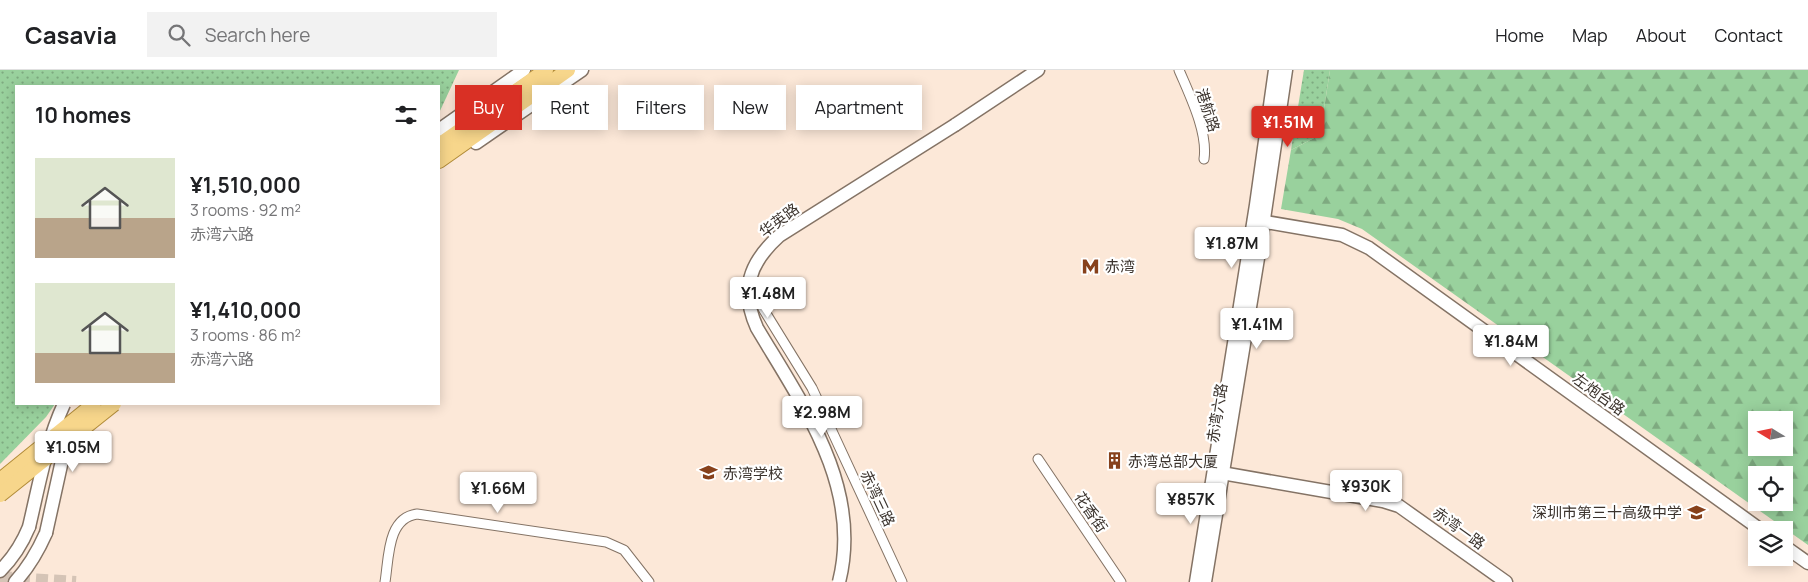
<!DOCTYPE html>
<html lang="en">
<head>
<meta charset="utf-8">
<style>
	body { margin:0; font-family:Manrope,"Noto Sans SC",sans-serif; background:#f2f2f2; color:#202124; height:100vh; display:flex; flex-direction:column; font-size:19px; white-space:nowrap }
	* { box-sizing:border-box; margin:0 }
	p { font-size:16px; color:#757577 }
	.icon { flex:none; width:28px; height:28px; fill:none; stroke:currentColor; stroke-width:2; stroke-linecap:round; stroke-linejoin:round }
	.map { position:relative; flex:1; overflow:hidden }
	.details { position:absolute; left:15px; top:15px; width:425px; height:320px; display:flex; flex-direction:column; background:#fff; border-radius:0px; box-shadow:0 2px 12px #0003 }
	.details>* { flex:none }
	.hud { position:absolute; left:455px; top:15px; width:475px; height:45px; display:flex; gap:10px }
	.needle { width:32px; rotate:280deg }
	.buttons { position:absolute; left:1748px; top:341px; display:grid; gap:10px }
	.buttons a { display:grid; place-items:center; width:45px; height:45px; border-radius:0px; background:#fff; box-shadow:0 2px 12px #0003; font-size:25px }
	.price { position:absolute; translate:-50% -42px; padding:0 11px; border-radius:5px; background:#fff; color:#222; font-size:16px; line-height:32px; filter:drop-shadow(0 1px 2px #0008) }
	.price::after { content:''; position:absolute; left:50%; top:30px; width:15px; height:11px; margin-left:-8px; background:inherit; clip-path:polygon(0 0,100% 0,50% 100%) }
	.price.selected { background:#d93025; color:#fff }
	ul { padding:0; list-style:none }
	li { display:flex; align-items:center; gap:15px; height:125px; padding:0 20px }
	li span { display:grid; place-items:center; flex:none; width:140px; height:100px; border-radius:0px; color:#555 }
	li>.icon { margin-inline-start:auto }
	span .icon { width:60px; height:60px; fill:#fffc; stroke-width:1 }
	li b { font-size:21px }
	h2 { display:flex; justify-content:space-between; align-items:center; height:60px; padding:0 20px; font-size:21px }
	.tag { padding:0 18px; border-radius:0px; background:#fff; box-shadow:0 2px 12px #0003; font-size:18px; line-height:45px }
	.tag.selected { background:#d93025; color:#fff }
	header { display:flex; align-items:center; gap:30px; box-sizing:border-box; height:70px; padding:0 25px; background:#fff; border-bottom:1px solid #e0e0e0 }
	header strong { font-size:24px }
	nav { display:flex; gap:28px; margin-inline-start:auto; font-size:18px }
	.search { width:350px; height:45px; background:#f2f2f2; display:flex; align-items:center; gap:12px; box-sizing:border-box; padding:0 18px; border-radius:0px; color:#757577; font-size:19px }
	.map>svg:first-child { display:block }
</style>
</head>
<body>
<header>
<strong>Casavia</strong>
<div class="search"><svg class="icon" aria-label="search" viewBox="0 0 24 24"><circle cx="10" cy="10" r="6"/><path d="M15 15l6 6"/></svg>Search here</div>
<nav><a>Home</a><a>Map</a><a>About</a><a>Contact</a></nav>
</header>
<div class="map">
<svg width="1808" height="512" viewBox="0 0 1808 512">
	<defs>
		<pattern id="green-dots" width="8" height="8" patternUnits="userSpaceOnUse" patternTransform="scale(1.25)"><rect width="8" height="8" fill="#99d19d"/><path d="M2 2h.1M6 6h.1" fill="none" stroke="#7eaa80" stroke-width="1.8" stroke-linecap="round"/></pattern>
		<pattern id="forest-firs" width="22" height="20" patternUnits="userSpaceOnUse" patternTransform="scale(1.25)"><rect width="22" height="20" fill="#99d19d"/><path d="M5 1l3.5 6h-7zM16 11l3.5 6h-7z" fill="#7eaa80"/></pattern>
	</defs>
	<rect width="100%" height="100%" fill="#fce8d8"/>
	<g fill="url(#green-dots)">
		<path d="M0 0H459L439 43V16H16V334H55L46 347 0 394Z"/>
		<path d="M1304 0H1330L1320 65 1291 80Z"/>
	</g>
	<path fill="url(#forest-firs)" fill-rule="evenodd" d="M1330 0H1808V475L1362 159 1338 149 1281 139 1291 80 1320 65ZM1756 350H1784V378H1756ZM1756 405H1784V432H1756Z"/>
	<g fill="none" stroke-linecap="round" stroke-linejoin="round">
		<path stroke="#d5c4b6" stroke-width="12" stroke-dasharray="12 6" stroke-linecap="butt" d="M0 507 76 512"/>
		<defs>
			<g id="street">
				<path d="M1179 0C1190 26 1208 62 1204 89"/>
				<path d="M764 224 762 237 812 318 902 512"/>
				<path d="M1038 389 1121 512"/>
				<path d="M385 512C389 488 387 448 417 444L606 472 624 480 649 512"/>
			</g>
			<g id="secondary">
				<path d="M955 55 1038 0"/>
				<path d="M439 60 524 0"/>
				<path d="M476 73 582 0"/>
				<path d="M1254 150 1342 165 1369 178 1761 460"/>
				<path d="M1216 402 1383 431 1399 436 1506 512"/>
				<path d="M1784 476 1808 493"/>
				<path d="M0 501C13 488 22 474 29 457"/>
				<path d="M15 512C29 497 38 481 46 463"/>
				<path d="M1196 512 1256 135 1275 0"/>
				<path d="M1205 512 1260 176 1286 0"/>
			</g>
			<g id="primary">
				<path d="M439 75 546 0"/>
				<path d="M439 91 568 0"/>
			</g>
		</defs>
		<use href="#street" stroke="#847365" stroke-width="11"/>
		<use href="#secondary" stroke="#847365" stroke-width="15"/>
		<use href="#primary" stroke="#b18b38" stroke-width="16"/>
		<use href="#street" stroke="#fff" stroke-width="9"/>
		<use href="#secondary" stroke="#fff" stroke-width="12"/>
		<use href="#primary" stroke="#f7d68b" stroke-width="14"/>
		<defs>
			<g id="secondary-bridge">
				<path d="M29 457C39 415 46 373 64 334"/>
				<path d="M46 463 63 386 69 368"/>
				<path d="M839 512C863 417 802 334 757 258 740 220 749 193 779 166L955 55"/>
			</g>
			<g id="primary-bridge">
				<path d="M0 410 94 334"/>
				<path d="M0 425 114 334"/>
			</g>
		</defs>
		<use href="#secondary-bridge" stroke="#847365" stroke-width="15" stroke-linecap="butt"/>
		<use href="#primary-bridge" stroke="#b18b38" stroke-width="16" stroke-linecap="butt"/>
		<use href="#secondary-bridge" stroke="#fff" stroke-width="12"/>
		<use href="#primary-bridge" stroke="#f7d68b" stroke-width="14"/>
	</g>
	<defs>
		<symbol id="metro-bare" viewBox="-9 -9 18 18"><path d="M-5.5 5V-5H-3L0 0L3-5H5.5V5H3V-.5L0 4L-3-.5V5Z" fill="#87411b" stroke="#fff" stroke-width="2.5" paint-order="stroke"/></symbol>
		<symbol id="building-bare" viewBox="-9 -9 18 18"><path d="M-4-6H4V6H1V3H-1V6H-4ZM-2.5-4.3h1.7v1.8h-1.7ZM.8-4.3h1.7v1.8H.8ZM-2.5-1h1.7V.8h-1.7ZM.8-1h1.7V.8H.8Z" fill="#87411b" stroke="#fff" stroke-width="2.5" paint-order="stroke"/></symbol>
		<symbol id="school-bare" viewBox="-9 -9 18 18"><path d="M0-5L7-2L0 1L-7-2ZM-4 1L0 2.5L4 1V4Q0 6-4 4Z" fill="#87411b" stroke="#fff" stroke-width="2.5" paint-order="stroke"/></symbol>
	</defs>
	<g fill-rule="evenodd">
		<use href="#metro-bare" x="1078" y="184" width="25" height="25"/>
		<use href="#building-bare" x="1102" y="378" width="25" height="25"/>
		<use href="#school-bare" x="696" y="390" width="25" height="25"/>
		<use href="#school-bare" x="1684" y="430" width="25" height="25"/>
	</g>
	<g text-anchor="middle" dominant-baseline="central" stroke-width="4.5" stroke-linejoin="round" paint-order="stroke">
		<g font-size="15" fill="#3b332d" stroke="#fff">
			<text transform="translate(1208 40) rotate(72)">港航路</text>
			<text transform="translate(779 150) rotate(-37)">华英路</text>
			<text transform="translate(1599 324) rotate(36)">左炮台路</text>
			<text transform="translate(1217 343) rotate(-81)">赤湾六路</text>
			<text transform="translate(878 428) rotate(65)">赤湾三路</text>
			<text transform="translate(1091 442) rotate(56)">花香街</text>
			<text transform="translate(1459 458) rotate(36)">赤湾一路</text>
		</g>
		<g font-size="15" fill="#3b332d" stroke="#fff" text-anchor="start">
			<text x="1105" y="196">赤湾</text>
			<text x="1128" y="391">赤湾总部大厦</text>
			<text x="723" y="403">赤湾学校</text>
			<text x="1682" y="442" text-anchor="end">深圳市第三十高级中学</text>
		</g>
	</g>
</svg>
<div class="buttons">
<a><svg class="needle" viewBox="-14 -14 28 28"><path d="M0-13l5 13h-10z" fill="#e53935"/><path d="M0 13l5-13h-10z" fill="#757577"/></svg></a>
<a><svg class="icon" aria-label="locate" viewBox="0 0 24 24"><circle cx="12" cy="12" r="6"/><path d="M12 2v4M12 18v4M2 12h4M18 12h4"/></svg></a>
<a><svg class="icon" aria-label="layers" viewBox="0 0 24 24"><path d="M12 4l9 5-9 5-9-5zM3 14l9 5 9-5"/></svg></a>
</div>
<b class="price selected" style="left:1288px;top:78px">¥1.51M</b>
<b class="price" style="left:1232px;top:199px">¥1.87M</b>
<b class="price" style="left:768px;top:249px">¥1.48M</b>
<b class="price" style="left:1257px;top:280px">¥1.41M</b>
<b class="price" style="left:1511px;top:297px">¥1.84M</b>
<b class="price" style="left:822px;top:368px">¥2.98M</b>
<b class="price" style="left:73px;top:403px">¥1.05M</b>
<b class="price" style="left:1366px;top:442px">¥930K</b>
<b class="price" style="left:498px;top:444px">¥1.66M</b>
<b class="price" style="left:1191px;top:455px">¥857K</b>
<div class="hud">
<a class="tag selected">Buy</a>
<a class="tag">Rent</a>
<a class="tag">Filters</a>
<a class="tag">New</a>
<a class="tag">Apartment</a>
</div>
<section class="details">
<h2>10 homes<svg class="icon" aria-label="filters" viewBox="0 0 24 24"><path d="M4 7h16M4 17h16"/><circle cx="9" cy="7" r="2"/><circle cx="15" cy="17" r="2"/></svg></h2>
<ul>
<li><span style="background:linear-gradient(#dfe7d0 60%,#b9a48a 0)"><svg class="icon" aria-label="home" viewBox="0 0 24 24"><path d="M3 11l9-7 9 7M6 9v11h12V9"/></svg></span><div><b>¥1,510,000</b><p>3 rooms · 92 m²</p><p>赤湾六路</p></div></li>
<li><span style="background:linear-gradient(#dfe7d0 70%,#b9a48a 0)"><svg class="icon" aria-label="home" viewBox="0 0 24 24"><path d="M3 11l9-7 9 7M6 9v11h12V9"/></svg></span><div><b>¥1,410,000</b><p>3 rooms · 86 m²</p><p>赤湾六路</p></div></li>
</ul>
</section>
</div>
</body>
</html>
